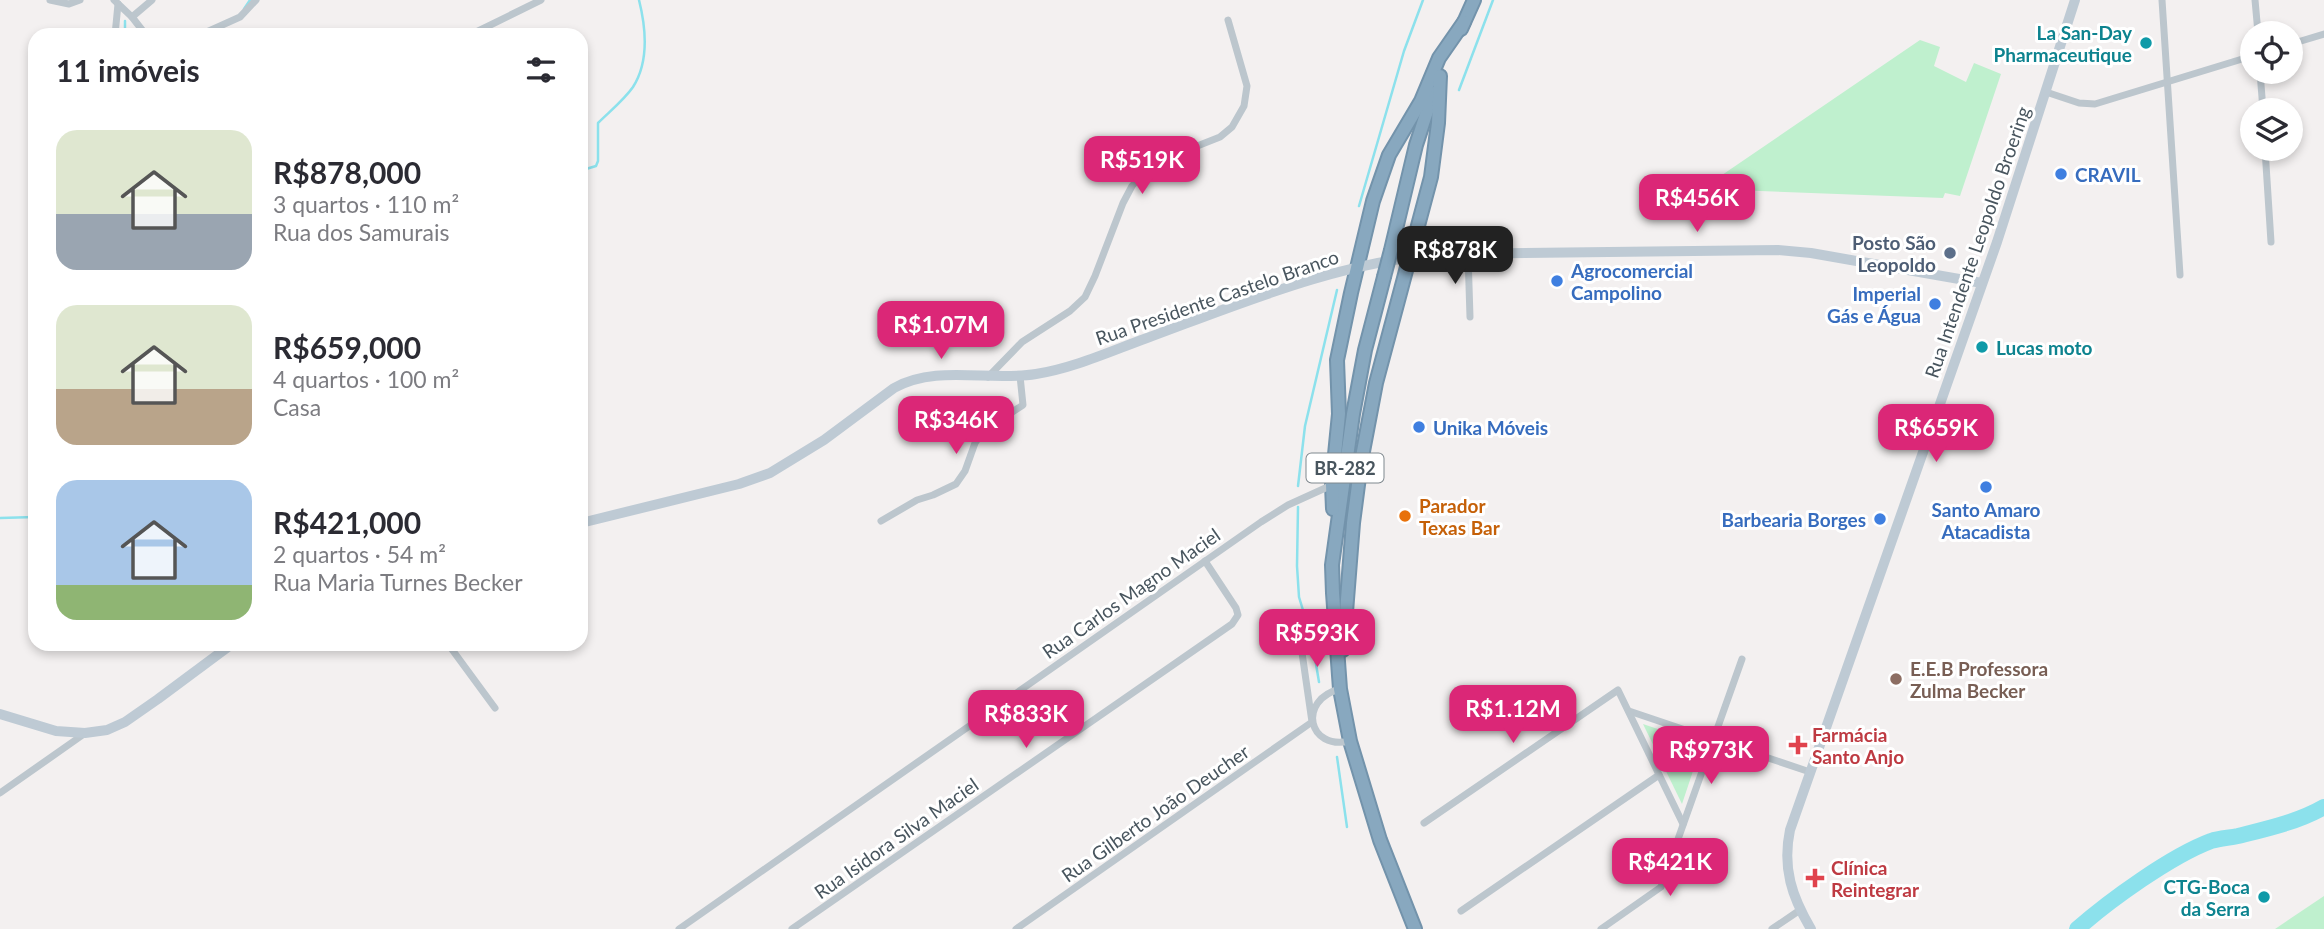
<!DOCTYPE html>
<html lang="pt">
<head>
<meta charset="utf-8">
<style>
	body { margin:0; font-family:Lato,sans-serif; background:#f2f2f3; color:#2b2b33; height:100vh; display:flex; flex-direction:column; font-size:26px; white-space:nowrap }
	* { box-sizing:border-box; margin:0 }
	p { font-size:23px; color:#7c7c81 }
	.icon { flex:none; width:38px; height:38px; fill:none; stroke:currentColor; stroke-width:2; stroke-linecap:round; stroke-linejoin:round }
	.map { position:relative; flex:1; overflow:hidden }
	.panel { position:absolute; left:28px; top:28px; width:560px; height:623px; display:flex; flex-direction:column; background:#fff; border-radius:21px; box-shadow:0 4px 10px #0003 }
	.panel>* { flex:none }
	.controls { position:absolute; left:2240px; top:21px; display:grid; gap:14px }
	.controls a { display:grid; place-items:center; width:63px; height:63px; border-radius:50%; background:#fff; box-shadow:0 4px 10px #0003; font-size:35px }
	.price { position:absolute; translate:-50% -60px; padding:0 16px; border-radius:14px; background:#db2777; color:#fff; font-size:23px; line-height:46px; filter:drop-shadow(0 2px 4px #0008) }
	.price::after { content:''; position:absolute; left:50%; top:42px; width:21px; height:16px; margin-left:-10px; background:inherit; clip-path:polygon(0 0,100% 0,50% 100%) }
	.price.active { background:#222; color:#fff }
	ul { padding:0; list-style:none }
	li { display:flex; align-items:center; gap:21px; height:175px; padding:0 28px }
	li span { display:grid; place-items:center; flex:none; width:196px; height:140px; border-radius:21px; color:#555 }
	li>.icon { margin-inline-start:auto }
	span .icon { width:84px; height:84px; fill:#fffc; stroke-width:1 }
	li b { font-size:30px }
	h2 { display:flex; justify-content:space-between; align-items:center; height:84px; padding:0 28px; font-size:30px }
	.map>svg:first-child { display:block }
</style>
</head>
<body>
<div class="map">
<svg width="2324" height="929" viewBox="0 0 2324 929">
	<rect width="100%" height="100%" fill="#f3f0f0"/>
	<g fill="#bff0ce">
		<path d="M1920 40 1940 47 1934 66 1966 82 1974 63 2001 74 1960 196 1945 193 1943 198 1733 190 1722 175Z"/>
		<path d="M1643 724 1702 744 1682 804Z"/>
		<path d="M2324 896V929H2275Z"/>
	</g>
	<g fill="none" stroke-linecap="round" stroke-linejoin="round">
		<g stroke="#8ce1ec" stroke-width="2.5">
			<path d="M244 9 250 0"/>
			<path d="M125 35V21"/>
			<path d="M1459 90 1493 0"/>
			<path d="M581 167 586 169 596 166 598 161V123C609 112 624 100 633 87 649 62 646 28 639 0"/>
			<path d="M1359 206 1404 51 1423 0"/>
			<path d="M1298 486 1305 426 1337 290"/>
			<path d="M1298 507 1297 566 1299 597 1312 640 1319 682"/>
			<path d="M0 518 35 517"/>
			<path d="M1337 757 1347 827"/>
		</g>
		<path stroke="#8ce1ec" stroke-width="16" d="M2077 929C2110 900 2171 856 2211 841 2220 838 2229 838 2238 836 2266 829 2298 822 2324 807"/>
		<defs>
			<g id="highway">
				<path d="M1461 29 1474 0"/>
				<path d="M1391 250 1416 145 1433 93"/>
				<path d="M1384 277 1365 350 1353 414 1332 565 1333 593 1340 689 1350 741 1380 840 1415 929"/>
				<path d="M1333 509 1332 485 1339 414 1337 360 1351 293 1373 201 1389 155 1421 101 1439 58 1464 22"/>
				<path d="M1343 650 1353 523 1361 462 1376 383 1431 177 1438 123 1440 76"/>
			</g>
		</defs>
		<use href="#highway" stroke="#7393ab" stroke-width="16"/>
		<g stroke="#bcc6cd" stroke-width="7">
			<path d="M50 0 69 4 80 0"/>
			<path d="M114 0 132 17 146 35"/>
			<path d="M2162 0 2180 275"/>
			<path d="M2255 0 2258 33"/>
			<path d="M132 17 152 0"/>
			<path d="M115 35 118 4"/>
			<path d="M200 35 240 17 256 0"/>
			<path d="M470 35 541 0"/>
			<path d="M2291 44 2324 34"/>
			<path d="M2260 72 2263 110"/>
			<path d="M2046 92 2079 103 2095 104 2252 56"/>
			<path d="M2265 149 2271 242"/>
			<path d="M1468 254 1470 317"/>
			<path d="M988 377 1022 342 1070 311 1085 297 1095 276 1123 203 1132 186 1143 174 1172 156 1220 137 1232 127 1244 106 1247 86 1228 20"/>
			<path d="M881 521 917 500 933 495 956 484 965 471 975 443 983 431 1023 405 1020 376"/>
			<path d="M448 644 495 708"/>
			<path d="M1340 689C1297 700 1308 751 1350 741"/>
			<path d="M1629 711 1810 772"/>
			<path d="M0 793 84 734"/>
			<path d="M1424 823 1618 690 1683 824"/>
			<path d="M1461 911 1659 775"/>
			<path d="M679 929 1261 522 1288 505 1332 485"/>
			<path d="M792 929 1232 624 1238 615 1236 608 1205 561"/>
			<path d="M1016 929 1312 722 1297 618"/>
			<path d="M1601 929 1661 887 1742 659"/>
			<path d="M1772 929 1800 910"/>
		</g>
		<g stroke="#becad4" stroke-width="10">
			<path d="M581 523 739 484 770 473 824 440 894 388C937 364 989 382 1036 374 1074 368 1111 351 1147 338 1242 303 1341 261 1443 254L1778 250 1811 253 1982 283"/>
			<path d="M0 714 56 731 85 733 107 730 125 722 158 699 232 644"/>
			<path d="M1811 929C1792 897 1782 868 1790 830L1997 242 2075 0"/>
		</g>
		<use href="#highway" stroke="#88a8bf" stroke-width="12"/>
		<defs>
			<path id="highway-bridge" d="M1384 277 1391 250"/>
		</defs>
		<use href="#highway-bridge" stroke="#7393ab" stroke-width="16" stroke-linecap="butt"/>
		<use href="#highway-bridge" stroke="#88a8bf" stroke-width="12"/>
	</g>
	<g fill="#0f9aa8" stroke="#fff" stroke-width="2.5">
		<circle cx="2146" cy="43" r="7"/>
		<circle cx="1982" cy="347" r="7"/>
		<circle cx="2264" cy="897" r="7"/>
	</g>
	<g fill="#3f7fe0" stroke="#fff" stroke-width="2.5">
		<circle cx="2061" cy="174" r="7"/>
		<circle cx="1557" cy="281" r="7"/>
		<circle cx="1935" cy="304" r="7"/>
		<circle cx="1419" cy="427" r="7"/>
		<circle cx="1986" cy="487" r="7"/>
		<circle cx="1880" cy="519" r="7"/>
	</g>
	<circle fill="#5c6f8a" stroke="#fff" stroke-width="2.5" cx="1950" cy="253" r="7"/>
	<circle fill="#e8710a" stroke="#fff" stroke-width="2.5" cx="1405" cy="516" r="7"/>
	<circle fill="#8d6e63" stroke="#fff" stroke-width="2.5" cx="1896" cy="679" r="7"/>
	<g fill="#e0444e" stroke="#fff" stroke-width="2.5">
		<path d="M1794.5 734.5h7v7h7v7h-7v7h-7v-7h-7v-7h7z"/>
		<path d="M1811.5 867.5h7v7h7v7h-7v7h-7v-7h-7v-7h7z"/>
	</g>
	<g text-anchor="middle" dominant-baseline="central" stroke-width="6" stroke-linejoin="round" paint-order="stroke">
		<rect fill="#fff" stroke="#7f888e" stroke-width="2" x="1306.5" y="453.5" width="77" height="29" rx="5"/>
		<g font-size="18" font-weight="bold" fill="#48555e">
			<text x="1345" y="468">BR-282</text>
		</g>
		<g font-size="19" font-weight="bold" fill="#0d838f" stroke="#fff" text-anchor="end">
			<text x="2132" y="32">La San-Day<tspan x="2132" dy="22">Pharmaceutique</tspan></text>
			<text x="1996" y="347" text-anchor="start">Lucas moto</text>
			<text x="2250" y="886">CTG-Boca<tspan x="2250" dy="22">da Serra</tspan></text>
		</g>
		<g font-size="19" font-weight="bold" fill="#366cbe" stroke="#fff" text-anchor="start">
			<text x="2075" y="174">CRAVIL</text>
			<text x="1571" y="270">Agrocomercial<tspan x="1571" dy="22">Campolino</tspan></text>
			<text x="1921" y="293" text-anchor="end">Imperial<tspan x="1921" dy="22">Gás e Água</tspan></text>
			<text x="1433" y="427">Unika Móveis</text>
			<text x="1986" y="509" text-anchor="middle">Santo Amaro<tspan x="1986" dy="22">Atacadista</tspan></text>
			<text x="1866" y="519" text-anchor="end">Barbearia Borges</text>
		</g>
		<g font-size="19" font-weight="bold" fill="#4e5e75" stroke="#fff" text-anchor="end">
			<text x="1936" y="242">Posto São<tspan x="1936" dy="22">Leopoldo</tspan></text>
		</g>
		<g font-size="19" fill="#48555e" stroke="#fff">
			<text transform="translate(1977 242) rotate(-71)">Rua Intendente Leopoldo Broering</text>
			<text transform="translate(1217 297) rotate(-19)">Rua Presidente Castelo Branco</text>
			<text transform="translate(1131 593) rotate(-35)">Rua Carlos Magno Maciel</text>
			<text transform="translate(1155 813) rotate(-35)">Rua Gilberto João Deucher</text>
			<text transform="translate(896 838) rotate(-35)">Rua Isidora Silva Maciel</text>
		</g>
		<g font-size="19" font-weight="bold" fill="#c56008" stroke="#fff" text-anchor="start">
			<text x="1419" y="505">Parador<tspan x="1419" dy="22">Texas Bar</tspan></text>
		</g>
		<g font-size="19" font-weight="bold" fill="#785e54" stroke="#fff" text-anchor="start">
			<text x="1910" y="668">E.E.B Professora<tspan x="1910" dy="22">Zulma Becker</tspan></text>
		</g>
		<g font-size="19" font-weight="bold" fill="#be3a42" stroke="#fff" text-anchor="start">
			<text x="1812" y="734">Farmácia<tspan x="1812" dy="22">Santo Anjo</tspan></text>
			<text x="1831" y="867">Clínica<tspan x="1831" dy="22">Reintegrar</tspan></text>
		</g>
	</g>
</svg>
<div class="controls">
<a><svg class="icon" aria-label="locate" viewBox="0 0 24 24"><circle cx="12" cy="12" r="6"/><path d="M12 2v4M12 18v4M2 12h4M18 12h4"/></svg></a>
<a><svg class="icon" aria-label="layers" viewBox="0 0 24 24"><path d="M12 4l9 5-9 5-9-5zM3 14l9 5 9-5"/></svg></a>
</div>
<b class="price" style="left:1142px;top:196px">R$519K</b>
<b class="price" style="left:1697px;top:234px">R$456K</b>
<b class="price active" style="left:1455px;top:286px">R$878K</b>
<b class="price" style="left:941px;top:361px">R$1.07M</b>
<b class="price" style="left:956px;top:456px">R$346K</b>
<b class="price" style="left:1936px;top:464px">R$659K</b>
<b class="price" style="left:1317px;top:669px">R$593K</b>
<b class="price" style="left:1513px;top:745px">R$1.12M</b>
<b class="price" style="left:1026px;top:750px">R$833K</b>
<b class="price" style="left:1711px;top:786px">R$973K</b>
<b class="price" style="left:1670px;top:898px">R$421K</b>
<section class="panel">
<h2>11 imóveis<svg class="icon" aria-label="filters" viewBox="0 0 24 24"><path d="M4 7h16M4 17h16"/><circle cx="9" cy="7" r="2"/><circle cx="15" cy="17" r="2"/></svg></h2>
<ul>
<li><span style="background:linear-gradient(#dfe7d0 60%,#9aa5b1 0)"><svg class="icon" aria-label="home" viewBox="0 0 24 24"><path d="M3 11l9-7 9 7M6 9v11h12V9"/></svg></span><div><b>R$878,000</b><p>3 quartos · 110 m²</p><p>Rua dos Samurais</p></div></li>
<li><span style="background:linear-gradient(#dfe7d0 60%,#b9a48a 0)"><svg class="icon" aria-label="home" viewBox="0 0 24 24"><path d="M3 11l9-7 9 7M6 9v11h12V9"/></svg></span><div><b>R$659,000</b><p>4 quartos · 100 m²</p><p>Casa</p></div></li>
<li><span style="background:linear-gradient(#a9c7e8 75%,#8fb573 0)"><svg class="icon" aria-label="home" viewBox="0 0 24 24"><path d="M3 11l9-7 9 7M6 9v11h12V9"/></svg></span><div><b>R$421,000</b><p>2 quartos · 54 m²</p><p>Rua Maria Turnes Becker</p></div></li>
</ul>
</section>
</div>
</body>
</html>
